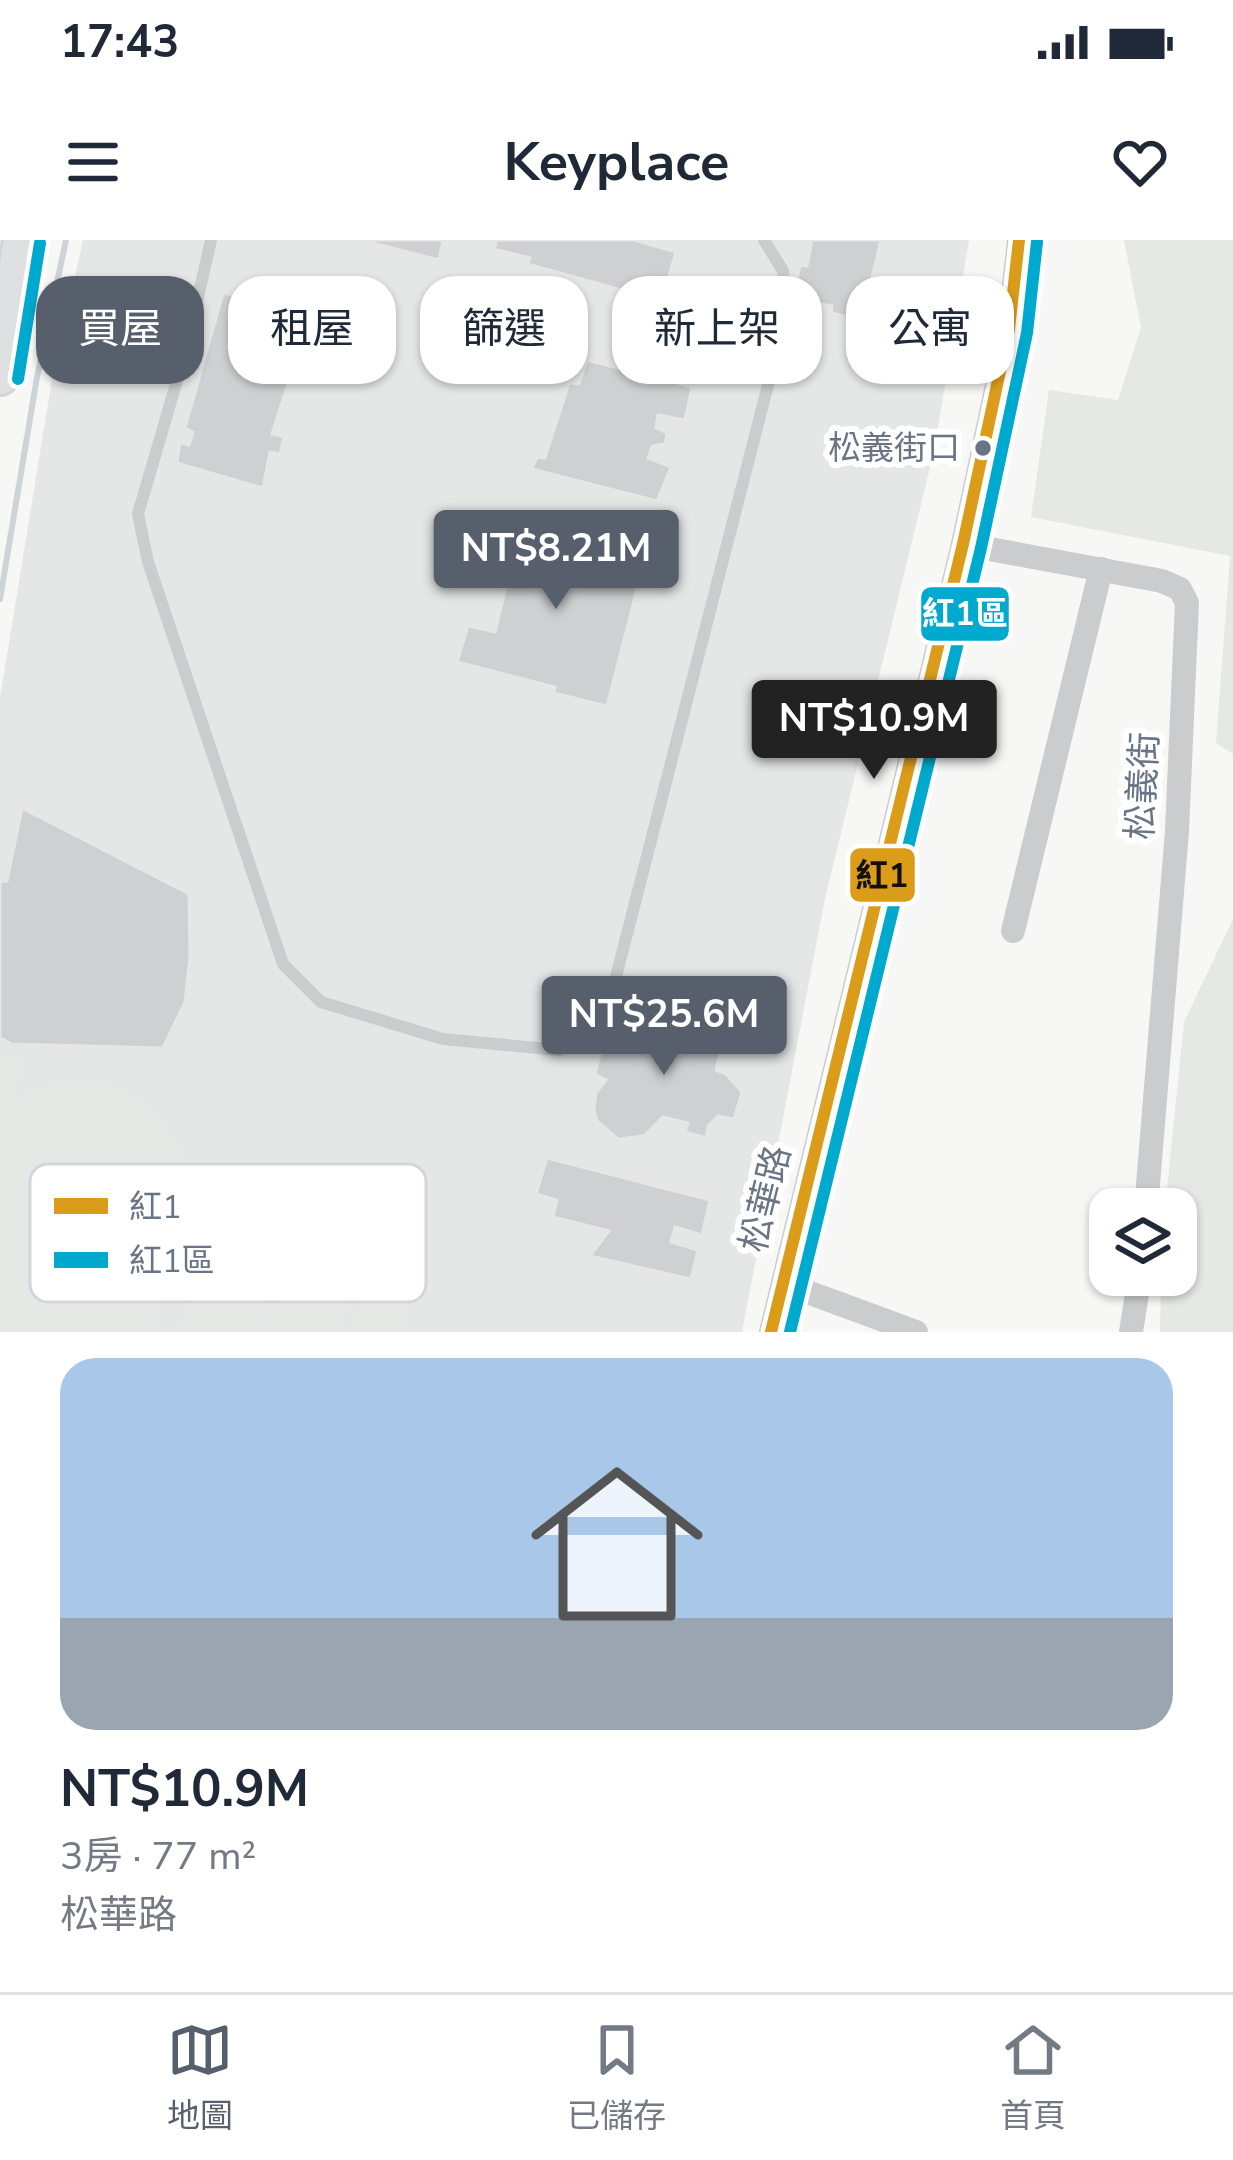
<!DOCTYPE html>
<html lang="zh-TW">
<head>
<meta charset="utf-8">
<style>
	body { margin:0; font-family:"Nunito Sans","Noto Sans TC",sans-serif; background:#f6f6f7; color:#1f2937; height:100vh; display:flex; flex-direction:column; font-size:45px; white-space:nowrap }
	* { box-sizing:border-box; margin:0 }
	p { font-size:39px; color:#747a83 }
	.icon { flex:none; width:66px; height:66px; fill:none; stroke:currentColor; stroke-width:2; stroke-linecap:round; stroke-linejoin:round }
	.map { position:relative; height:1092px; overflow:hidden }
	.panel { display:flex; flex-direction:column; background:#fff; flex:1 }
	.panel>* { flex:none }
	.top-card { position:absolute; left:36px; top:36px; width:1161px; height:108px; display:flex; gap:24px }
	.controls { position:absolute; left:1089px; top:948px; display:grid; gap:24px }
	.controls a { display:grid; place-items:center; width:108px; height:108px; border-radius:24px; background:#fff; box-shadow:0 3px 9px #0004; font-size:60px }
	.price { position:absolute; translate:-50% -102px; padding:0 27px; border-radius:12px; background:#575f6c; color:#fff; font-size:39px; line-height:78px; filter:drop-shadow(0 3px 6px #0008) }
	.price::after { content:''; position:absolute; left:50%; top:72px; width:36px; height:27px; margin-left:-18px; background:inherit; clip-path:polygon(0 0,100% 0,50% 100%) }
	.price.selected { background:#222; color:#fff }
	ul { padding:0; list-style:none }
	li { display:grid; align-content:center; gap:24px; height:636px; padding:0 60px }
	li+li { border-top:3px solid #e0e1e3 }
	li span { display:grid; place-items:center; height:372px; border-radius:36px; color:#555 }
	li>.icon { margin-inline-start:auto }
	span .icon { width:216px; height:216px; fill:#fffc; stroke-width:1 }
	li b { font-size:51px }
	.tag { padding:0 42px; border-radius:36px; background:#fff; box-shadow:0 3px 9px #0004; font-size:42px; line-height:108px }
	.tag.selected { background:#575f6c; color:#fff }
	.status { display:flex; justify-content:space-between; align-items:center; height:84px; padding:0 60px; background:#fff; direction:ltr }
	.status svg { height:33px; fill:currentColor }
	header { display:flex; justify-content:space-between; align-items:center; height:156px; padding:0 60px; background:#fff; font-size:54px; font-weight:700 }
	.menu { display:flex; justify-content:space-around; align-items:center; height:168px; border-top:3px solid #e0e1e3; background:#fff; font-size:33px; color:#747a83 }
	.menu a { display:grid; justify-items:center; gap:6px }
	.menu .selected { color:#575f6c }
	.map>svg:first-child { display:block }
</style>
</head>
<body>
<div class="status"><b>17:43</b><svg viewBox="0 0 49 12"><path d="M0 12V9h3v3zM5 12V6h3v6zM10 12V3h3v9zM15 12V0h3v12zM26 1h20v11H26zM47 4h2v5h-2z"/></svg></div>
<header><svg class="icon" aria-label="menu" viewBox="0 0 24 24"><path d="M4 6h16M4 12h16M4 18h16"/></svg>Keyplace<svg class="icon" aria-label="heart" viewBox="0 0 24 24"><path d="M12 20l-8-8c-3-5 5-10 8-4 3-6 11-1 8 4z"/></svg></header>
<div class="map">
<svg width="1233" height="1092" viewBox="0 0 1233 1092">
	<rect width="100%" height="100%" fill="#f7f7f6"/>
	<path fill="#e5e7e7" d="M83 0H969L934 211 825 659 742 1092H0V458L51 145Z"/>
	<g fill="#e5e8e4">
		<path d="M1124 0H1233V514L1216 503 1230 316 1031 277 1049 150 1118 160 1141 87Z"/>
		<path d="M1233 679V1092H1160L1161 1035H1176V969H1165L1184 782Z"/>
		<path d="M0 816 22 822 10 861C35 853 63 839 90 841 142 845 187 900 190 949 191 973 160 1063 152 1092H0Z"/>
		<path d="M202 1006 277 1027 262 1092H180Z"/>
		<path d="M283 1030 351 1049 341 1092H268Z"/>
		<path d="M363 1050 410 1063 404 1092H353Z"/>
	</g>
	<g fill="none" stroke-linecap="round" stroke-linejoin="round">
		<path stroke="#cdd3d6" stroke-width="6" d="M0 359 37 137 66 0"/>
	</g>
	<g fill="#cfd0d1" stroke="#e6e6e6" stroke-width="3">
		<path d="M361 0H443L439 20Z"/>
		<path d="M497 0H634L676 12 662 61 527 24 530 18 494 9Z"/>
		<path d="M812 0H881L862 80 831 73 832 66 793 59 800 25 807 26Z"/>
		<path d="M223 53 289 68V74L302 76 291 107 299 109 272 194 284 197 280 214 270 212 263 248 177 223 180 202 189 205 193 192 185 188Z"/>
		<path d="M587 120 692 147 685 180 658 175 656 188 667 193 665 204 652 206 648 218 671 227 657 261 532 229 537 217 545 218 569 143 579 144Z"/>
		<path d="M478 282 529 287 523 306 538 310 543 293 645 318 607 466 554 453 555 447 457 422 468 386 495 392 511 326 470 316Z"/>
		<path d="M22 568 189 654 190 716 185 762 163 808 12 804 0 798V641H7Z"/>
		<path d="M699 757 716 762 713 786 726 790 716 830 726 834 742 852 734 879 718 876 708 886 706 898 685 892 688 883 663 877 644 896 618 899 597 881 594 869 596 853 606 840 595 834 608 783 687 798 690 776Z"/>
		<path d="M547 918 710 960 702 995 675 987 671 1002 698 1010 691 1039 590 1016 609 991 553 977 557 960 536 954Z"/>
	</g>
	<g fill="none" stroke-linecap="round" stroke-linejoin="round">
		<defs>
			<path id="secondary" d="M0 136 22 0"/>
		</defs>
		<use href="#secondary" stroke="#d4d4d5" stroke-width="42"/>
		<path stroke="#cbcccd" stroke-width="12" d="M211 0 187 106 138 274 148 322 283 724 321 762 443 799 559 810 587 793 609 764 787 71 783 31 764 0"/>
		<g stroke="#cbcccd" stroke-width="24">
			<path d="M963 304 1162 341 1180 349 1187 363 1177 591 1146 969"/>
			<path d="M1013 691 1101 329"/>
			<path d="M783 1043 916 1092"/>
			<path d="M771 1092 963 304 1009 89 1019 0"/>
			<path d="M1131 1092 1140 1035"/>
		</g>
		<use href="#secondary" stroke="#dfe0e1" stroke-width="36"/>
		<defs>
			<path id="bus-1" d="M771 1092 963 304 1009 89 1019 0"/>
			<g id="bus-2">
				<path d="M18 139 40 3"/>
				<path d="M790 1092 981 308 1027 93 1037 2"/>
			</g>
		</defs>
		<use href="#bus-1" stroke="#fff" stroke-width="21"/>
		<use href="#bus-2" stroke="#fff" stroke-width="21"/>
		<use href="#bus-1" stroke="#db9c1a" stroke-width="12"/>
		<use href="#bus-2" stroke="#00a9ce" stroke-width="12"/>
	</g>
	<circle fill="#697484" stroke="#fff" stroke-width="4.5" cx="983" cy="208" r="10"/>
	<g text-anchor="middle" dominant-baseline="central" stroke-width="12" stroke-linejoin="round" paint-order="stroke">
		<g font-size="33" fill="#697484" stroke="#fff" text-anchor="end">
			<text x="960" y="208">松義街口</text>
		</g>
		<g font-size="36" fill="#697484" stroke="#fff">
			<text transform="translate(1143 546) rotate(-87)">松義街</text>
			<text transform="translate(766 959) rotate(-76)">松華路</text>
		</g>
	</g>
	<rect x="30" y="924" width="396" height="138" rx="18" fill="#fff" stroke="#d2d5da" stroke-width="3"/>
	<rect x="54" y="958" width="54" height="16" fill="#db9c1a"/>
	<rect x="54" y="1012" width="54" height="16" fill="#00a9ce"/>
	<g font-size="33" fill="#697484">
		<text x="129" y="978">紅1</text>
		<text x="129" y="1032">紅1區</text>
	</g>
	<g stroke="#fff" stroke-width="4.5">
		<rect x="919" y="345" width="92" height="58" rx="12" fill="#00a9ce"/>
		<rect x="848" y="606" width="69" height="58" rx="12" fill="#db9c1a"/>
	</g>
	<g font-size="33" text-anchor="middle" font-weight="bold" fill="#fff">
		<text x="965" y="385">紅1區</text>
	</g>
	<g font-size="33" text-anchor="middle" font-weight="bold" fill="#111">
		<text x="882" y="647">紅1</text>
	</g>
</svg>
<div class="controls">
<a><svg class="icon" aria-label="layers" viewBox="0 0 24 24"><path d="M12 4l9 5-9 5-9-5zM3 14l9 5 9-5"/></svg></a>
</div>
<b class="price" style="left:556px;top:372px">NT$8.21M</b>
<b class="price selected" style="left:874px;top:542px">NT$10.9M</b>
<b class="price" style="left:664px;top:838px">NT$25.6M</b>
<div class="top-card">
<a class="tag selected">買屋</a>
<a class="tag">租屋</a>
<a class="tag">篩選</a>
<a class="tag">新上架</a>
<a class="tag">公寓</a>
</div>
</div>
<section class="panel">
<ul>
<li><span style="background:linear-gradient(#a9c7e8 70%,#9aa5b1 0)"><svg class="icon" aria-label="home" viewBox="0 0 24 24"><path d="M3 11l9-7 9 7M6 9v11h12V9"/></svg></span><div><b>NT$10.9M</b><p>3房 · 77 m²</p><p>松華路</p></div></li>
</ul>
</section>
<nav class="menu">
<a class="selected"><svg class="icon" aria-label="map" viewBox="0 0 24 24"><path d="M3 6l6-2 6 2 6-2v14l-6 2-6-2-6 2zM9 4v14M15 6v14"/></svg>地圖</a>
<a><svg class="icon" aria-label="saved" viewBox="0 0 24 24"><path d="M7 4h10v16l-5-4-5 4z"/></svg>已儲存</a>
<a><svg class="icon" aria-label="home" viewBox="0 0 24 24"><path d="M3 11l9-7 9 7M6 9v11h12V9"/></svg>首頁</a>
</nav>
</body>
</html>
